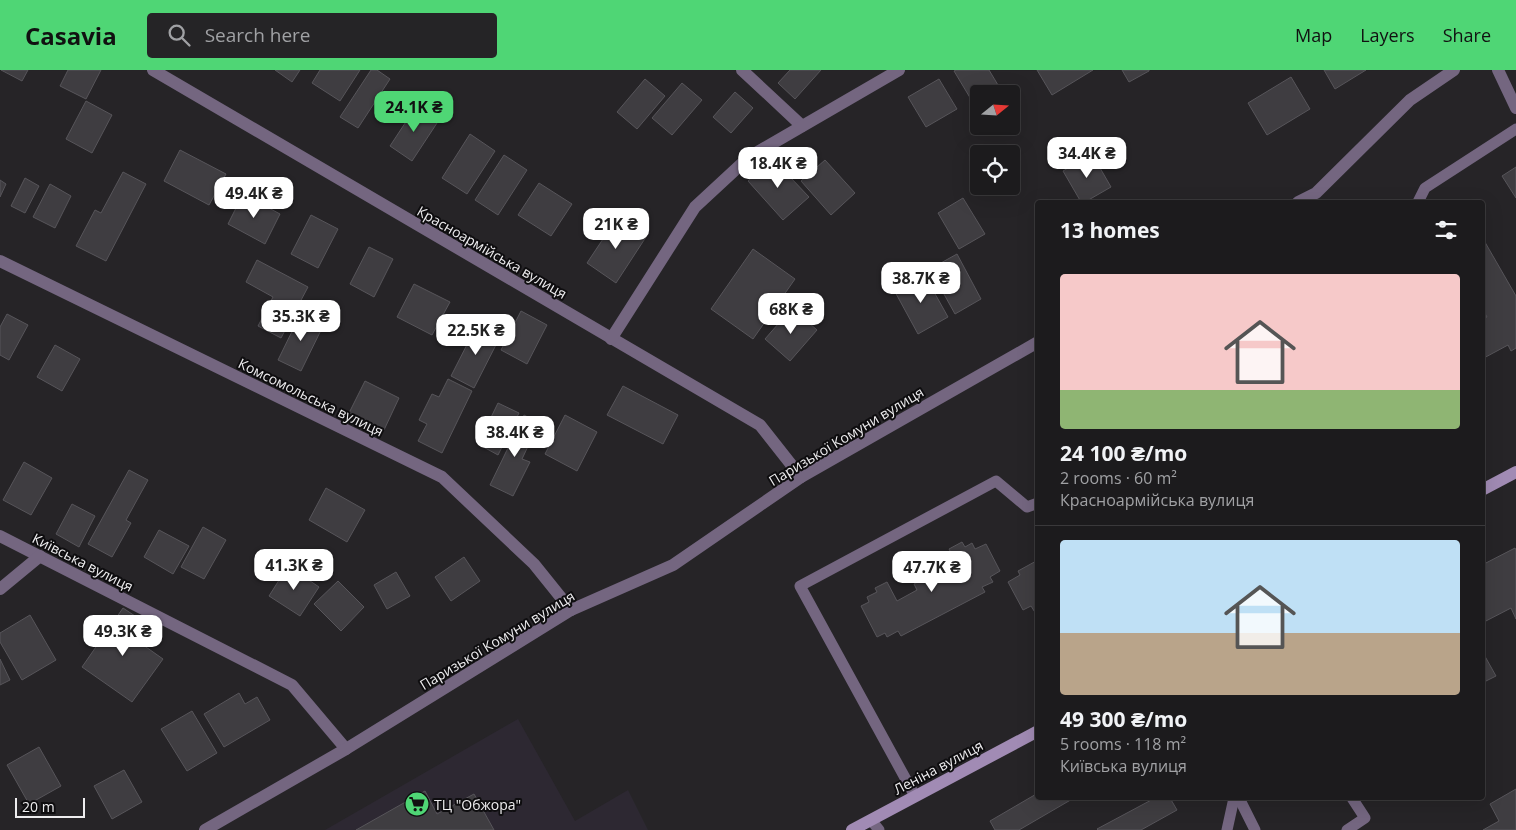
<!DOCTYPE html>
<html lang="en">
<head>
<meta charset="utf-8">
<style>
	body { margin:0; font-family:"Open Sans",sans-serif; background:#252426; color:#f1f3f6; height:100vh; display:flex; flex-direction:column; font-size:19px; white-space:nowrap }
	* { box-sizing:border-box; margin:0 }
	p { font-size:16px; color:#a0a1a4 }
	.icon { flex:none; width:28px; height:28px; fill:none; stroke:currentColor; stroke-width:2; stroke-linecap:round; stroke-linejoin:round }
	.map { position:relative; flex:1; overflow:hidden }
	.details { position:absolute; left:1035px; top:130px; width:450px; height:600px; display:flex; flex-direction:column; background:#1c1b1d; border-radius:5px; box-shadow:0 5px 20px #0002,0 0 0 1px #3a393b }
	.details>* { flex:none }
	.needle { width:32px; rotate:72deg }
	.controls { position:absolute; left:970px; top:15px; display:grid; gap:10px }
	.controls a { display:grid; place-items:center; width:50px; height:50px; border-radius:5px; background:#1c1b1d; box-shadow:0 5px 20px #0002,0 0 0 1px #3a393b; font-size:25px }
	.scale { position:absolute; left:15px; bottom:12px; width:70px; box-sizing:border-box; padding-left:5px; border:2px solid #eeedef; border-top:0; font-size:14px; line-height:18px; white-space:nowrap; color:#eeedef; -webkit-text-stroke:4px #0e0d0f; paint-order:stroke }
	.price { position:absolute; translate:-50% -42px; padding:0 11px; border-radius:10px; background:#fff; color:#222; font-size:16px; line-height:32px; filter:drop-shadow(0 1px 2px #0008) }
	.price::after { content:''; position:absolute; left:50%; top:30px; width:15px; height:11px; margin-left:-8px; background:inherit; clip-path:polygon(0 0,100% 0,50% 100%) }
	.price.current { background:#4fd675; color:#111 }
	ul { padding:0; list-style:none }
	li { display:grid; align-content:center; gap:10px; height:265px; padding:0 25px }
	li+li { border-top:1px solid #3a393b }
	li span { display:grid; place-items:center; height:155px; border-radius:5px; color:#555 }
	li>.icon { margin-inline-start:auto }
	span .icon { width:90px; height:90px; fill:#fffc; stroke-width:1 }
	li b { font-size:21px }
	h2 { display:flex; justify-content:space-between; align-items:center; height:60px; padding:0 25px; font-size:21px }
	header { display:flex; align-items:center; gap:30px; box-sizing:border-box; height:70px; padding:0 25px; background:#4fd675; color:#111 }
	header strong { font-size:24px }
	nav { display:flex; gap:28px; margin-inline-start:auto; font-size:18px }
	.search { width:350px; height:45px; background:#252426; display:flex; align-items:center; gap:12px; box-sizing:border-box; padding:0 18px; border-radius:5px; color:#a0a1a4; font-size:19px }
	.map>svg:first-child { display:block }
</style>
</head>
<body>
<header>
<strong>Casavia</strong>
<div class="search"><svg class="icon" aria-label="search" viewBox="0 0 24 24"><circle cx="10" cy="10" r="6"/><path d="M15 15l6 6"/></svg>Search here</div>
<nav><a>Map</a><a>Layers</a><a>Share</a></nav>
</header>
<div class="map">
<svg width="1516" height="760" viewBox="0 0 1516 760">
	<rect width="100%" height="100%" fill="#262427"/>
	<path fill="#2d2832" d="M518 649 575 751 628 720 648 760H325Z"/>
	<g fill="#3f3d41" stroke="#57555a">
		<path d="M1 0H28L22 11Z"/>
		<path d="M68 0H101L86 29 60 16Z"/>
		<path d="M275 0H300L292 12Z"/>
		<path d="M320 0H360L340 31 312 13Z"/>
		<path d="M371 0H377L390 9 358 58 340 47Z"/>
		<path d="M790 0H821L795 29 778 13Z"/>
		<path d="M956 0H989L998 15 984 24H979V27L972 31 954 1Z"/>
		<path d="M1037 0H1093L1052 25Z"/>
		<path d="M1122 0H1149V1L1129 12Z"/>
		<path d="M1324 0H1366L1335 19Z"/>
		<path d="M1291 7 1310 39 1267 65 1248 33Z"/>
		<path d="M645 9 665 26 637 59 617 42Z"/>
		<path d="M939 9 957 39 926 57 908 27Z"/>
		<path d="M682 13 702 30 672 65 652 48Z"/>
		<path d="M735 22 753 38 731 63 713 47Z"/>
		<path d="M86 31 112 45 92 83 66 69Z"/>
		<path d="M417 35 439 50 412 91 390 76Z"/>
		<path d="M470 64 495 81 467 124 442 108Z"/>
		<path d="M180 80 226 104 209 135 164 111Z"/>
		<path d="M1092 84 1111 117 1085 132H1081L1063 101Z"/>
		<path d="M504 85 527 100 498 145 475 130Z"/>
		<path d="M772 88 809 127 783 150 748 111Z"/>
		<path d="M825 90 855 123 831 145 801 111Z"/>
		<path d="M1516 97V128L1502 106Z"/>
		<path d="M123 102 146 114 106 191 76 176 95 140 101 143Z"/>
		<path d="M25 108 39 116 25 143 11 136Z"/>
		<path d="M0 110 6 114 0 127Z"/>
		<path d="M539 113 572 134 551 166 518 145Z"/>
		<path d="M50 114 71 126 55 158 33 147Z"/>
		<path d="M243 124 280 144 265 174 228 154Z"/>
		<path d="M963 128 985 164 959 179 938 143Z"/>
		<path d="M311 145 338 159 318 198 291 184Z"/>
		<path d="M617 148 646 167 616 213 587 193Z"/>
		<path d="M1482 167 1516 226V278L1511 281 1508 275 1482 289V249L1487 247 1482 238Z"/>
		<path d="M369 177 393 189 374 227 350 214Z"/>
		<path d="M753 179 795 209 753 269 711 239Z"/>
		<path d="M957 184 981 229 955 244 930 199Z"/>
		<path d="M257 190 308 217 281 268 258 256 273 227 246 212Z"/>
		<path d="M924 204 948 247 918 264 894 220Z"/>
		<path d="M414 214 450 232 432 265 397 247Z"/>
		<path d="M792 238 817 260 790 291 765 269Z"/>
		<path d="M521 241 547 255 527 294 501 280Z"/>
		<path d="M301 243 324 254 301 301 278 290Z"/>
		<path d="M7 244 28 255 9 290 0 285V257Z"/>
		<path d="M478 253 501 265 474 318 451 306Z"/>
		<path d="M55 275 80 289 62 321 37 307Z"/>
		<path d="M448 309 472 321 442 383 418 371 427 354 419 350 432 324 439 327Z"/>
		<path d="M365 311 399 328 384 360 349 343Z"/>
		<path d="M623 316 678 345 663 374 607 345Z"/>
		<path d="M498 333 519 343 498 385 478 374Z"/>
		<path d="M524 345 539 353 522 389 530 392 513 426 490 415Z"/>
		<path d="M565 345 597 362 577 401 545 384Z"/>
		<path d="M24 392 52 408 31 445 3 430Z"/>
		<path d="M129 400 148 410 126 450 131 453 112 487 88 474Z"/>
		<path d="M326 418 365 440 347 472 309 450Z"/>
		<path d="M72 434 95 446 79 477 56 464Z"/>
		<path d="M203 457 226 470 204 509 181 497Z"/>
		<path d="M159 460 189 476 173 504 144 487Z"/>
		<path d="M962 472 965 477 972 473 975 479 986 474 1000 501 990 507 993 512 982 517 985 522 901 566 898 561 887 567 885 563 877 567 861 536 869 532 867 527 877 522 875 518 887 512 897 531 917 520 914 514 935 503 937 506 958 496 949 479Z"/>
		<path d="M1515 478 1516 480V549L1511 538 1482 553V495Z"/>
		<path d="M464 487 480 511 451 531 435 507Z"/>
		<path d="M1038 490V543L1036 544 1031 536 1023 540 1008 512 1020 505 1018 501Z"/>
		<path d="M288 496 319 517 300 546 269 526Z"/>
		<path d="M396 502 410 526 387 539 374 515Z"/>
		<path d="M338 511 364 537 341 561 314 534Z"/>
		<path d="M123 538 147 554 136 570 163 589 132 632 82 597Z"/>
		<path d="M30 545 56 590 22 610 0 572V563Z"/>
		<path d="M1482 581 1496 606 1482 613Z"/>
		<path d="M0 589 10 610 0 615Z"/>
		<path d="M239 623 245 634 257 627 270 650 224 677 204 644Z"/>
		<path d="M192 641 217 683 187 701 161 659Z"/>
		<path d="M39 677 61 716 29 734 7 695Z"/>
		<path d="M124 700 142 732 112 749 94 716Z"/>
		<path d="M1516 719V760H1483L1499 751 1490 734Z"/>
		<path d="M425 721 437 744 474 724 494 760H356Z"/>
		<path d="M1038 723V728H1074L1019 760H995L990 751Z"/>
		<path d="M1155 728H1170L1177 740 1141 760H1098L1097 759Z"/>
	</g>
	<g fill="none" stroke-linecap="round" stroke-linejoin="round">
		<g stroke="#746680" stroke-width="11">
			<path d="M1418 132 1425 118 1516 59"/>
			<path d="M915 726 800 516 996 411 1027 437 1038 433"/>
			<path d="M1239 728 1255 760"/>
			<path d="M871 750 879 760"/>
			<path d="M1227 760 1234 728"/>
			<path d="M1347 760 1365 748 1352 728"/>
		</g>
		<g stroke="#746680" stroke-width="12">
			<path d="M153 0 760 355 801 407"/>
			<path d="M742 0 802 56"/>
			<path d="M1298 132 1316 123 1410 30 1454 0"/>
			<path d="M0 191 442 407 534 494 571 540"/>
			<path d="M611 269 695 137 749 87 899 0"/>
			<path d="M0 466 292 615 346 679"/>
			<path d="M0 519 40 486"/>
			<path d="M205 760 346 679 571 540 673 495 801 407 1038 272"/>
		</g>
		<path stroke="#746680" stroke-width="12" d="M1498 0 1516 38"/>
		<g stroke="#a18bb4" stroke-width="12">
			<path d="M1482 420 1516 402"/>
			<path d="M852 760 1038 661"/>
		</g>
	</g>
	<defs>
		<symbol id="supermarket-disc" viewBox="-11 -11 22 22"><circle r="9.5" fill="#4fd675" stroke="#0e0d0f"/><path d="M-6-5.5h2.5l.6 2H6L4.5 2H-2.5L-4.4-4H-6ZM-1.5 3.2a1.3 1.3 0 1 0 .1 0ZM3 3.2a1.3 1.3 0 1 0 .1 0Z" fill="#111"/></symbol>
	</defs>
	<g fill-rule="evenodd">
		<use href="#supermarket-disc" x="403" y="720" width="28" height="28"/>
	</g>
	<g text-anchor="middle" dominant-baseline="central" stroke-width="4" stroke-linejoin="round" paint-order="stroke">
		<g font-size="14" fill="#eeedef" stroke="#0e0d0f">
			<text transform="translate(492 182) rotate(30)">Красноармійська вулиця</text>
			<text transform="translate(311 327) rotate(26)">Комсомольська вулиця</text>
			<text transform="translate(846 366) rotate(-31)">Паризької Комуни вулиця</text>
			<text transform="translate(83 492) rotate(27)">Київська вулиця</text>
			<text transform="translate(497 570) rotate(-31)">Паризької Комуни вулиця</text>
			<text transform="translate(938 697) rotate(-28)">Леніна вулиця</text>
		</g>
		<g font-size="14" fill="#eeedef" stroke="#0e0d0f" text-anchor="start">
			<text x="434" y="734">ТЦ "Обжора"</text>
		</g>
	</g>
</svg>
<div class="controls">
<a><svg class="needle" viewBox="-14 -14 28 28"><path d="M0-13l5 13h-10z" fill="#e53935"/><path d="M0 13l5-13h-10z" fill="#a0a1a4"/></svg></a>
<a><svg class="icon" aria-label="locate" viewBox="0 0 24 24"><circle cx="12" cy="12" r="6"/><path d="M12 2v4M12 18v4M2 12h4M18 12h4"/></svg></a>
</div>
<div class="scale">20 m</div>
<b class="price current" style="left:414px;top:63px">24.1K ₴</b>
<b class="price" style="left:1087px;top:109px">34.4K ₴</b>
<b class="price" style="left:778px;top:119px">18.4K ₴</b>
<b class="price" style="left:254px;top:149px">49.4K ₴</b>
<b class="price" style="left:616px;top:180px">21K ₴</b>
<b class="price" style="left:921px;top:234px">38.7K ₴</b>
<b class="price" style="left:791px;top:265px">68K ₴</b>
<b class="price" style="left:301px;top:272px">35.3K ₴</b>
<b class="price" style="left:476px;top:286px">22.5K ₴</b>
<b class="price" style="left:515px;top:388px">38.4K ₴</b>
<b class="price" style="left:294px;top:521px">41.3K ₴</b>
<b class="price" style="left:932px;top:523px">47.7K ₴</b>
<b class="price" style="left:123px;top:587px">49.3K ₴</b>
<section class="details">
<h2>13 homes<svg class="icon" aria-label="filters" viewBox="0 0 24 24"><path d="M4 7h16M4 17h16"/><circle cx="9" cy="7" r="2"/><circle cx="15" cy="17" r="2"/></svg></h2>
<ul>
<li><span style="background:linear-gradient(#f6c9c9 75%,#8fb573 0)"><svg class="icon" aria-label="home" viewBox="0 0 24 24"><path d="M3 11l9-7 9 7M6 9v11h12V9"/></svg></span><div><b>24 100 ₴/mo</b><p>2 rooms · 60 m²</p><p>Красноармійська вулиця</p></div></li>
<li><span style="background:linear-gradient(#bfe0f5 60%,#b9a48a 0)"><svg class="icon" aria-label="home" viewBox="0 0 24 24"><path d="M3 11l9-7 9 7M6 9v11h12V9"/></svg></span><div><b>49 300 ₴/mo</b><p>5 rooms · 118 m²</p><p>Київська вулиця</p></div></li>
</ul>
</section>
</div>
</body>
</html>
